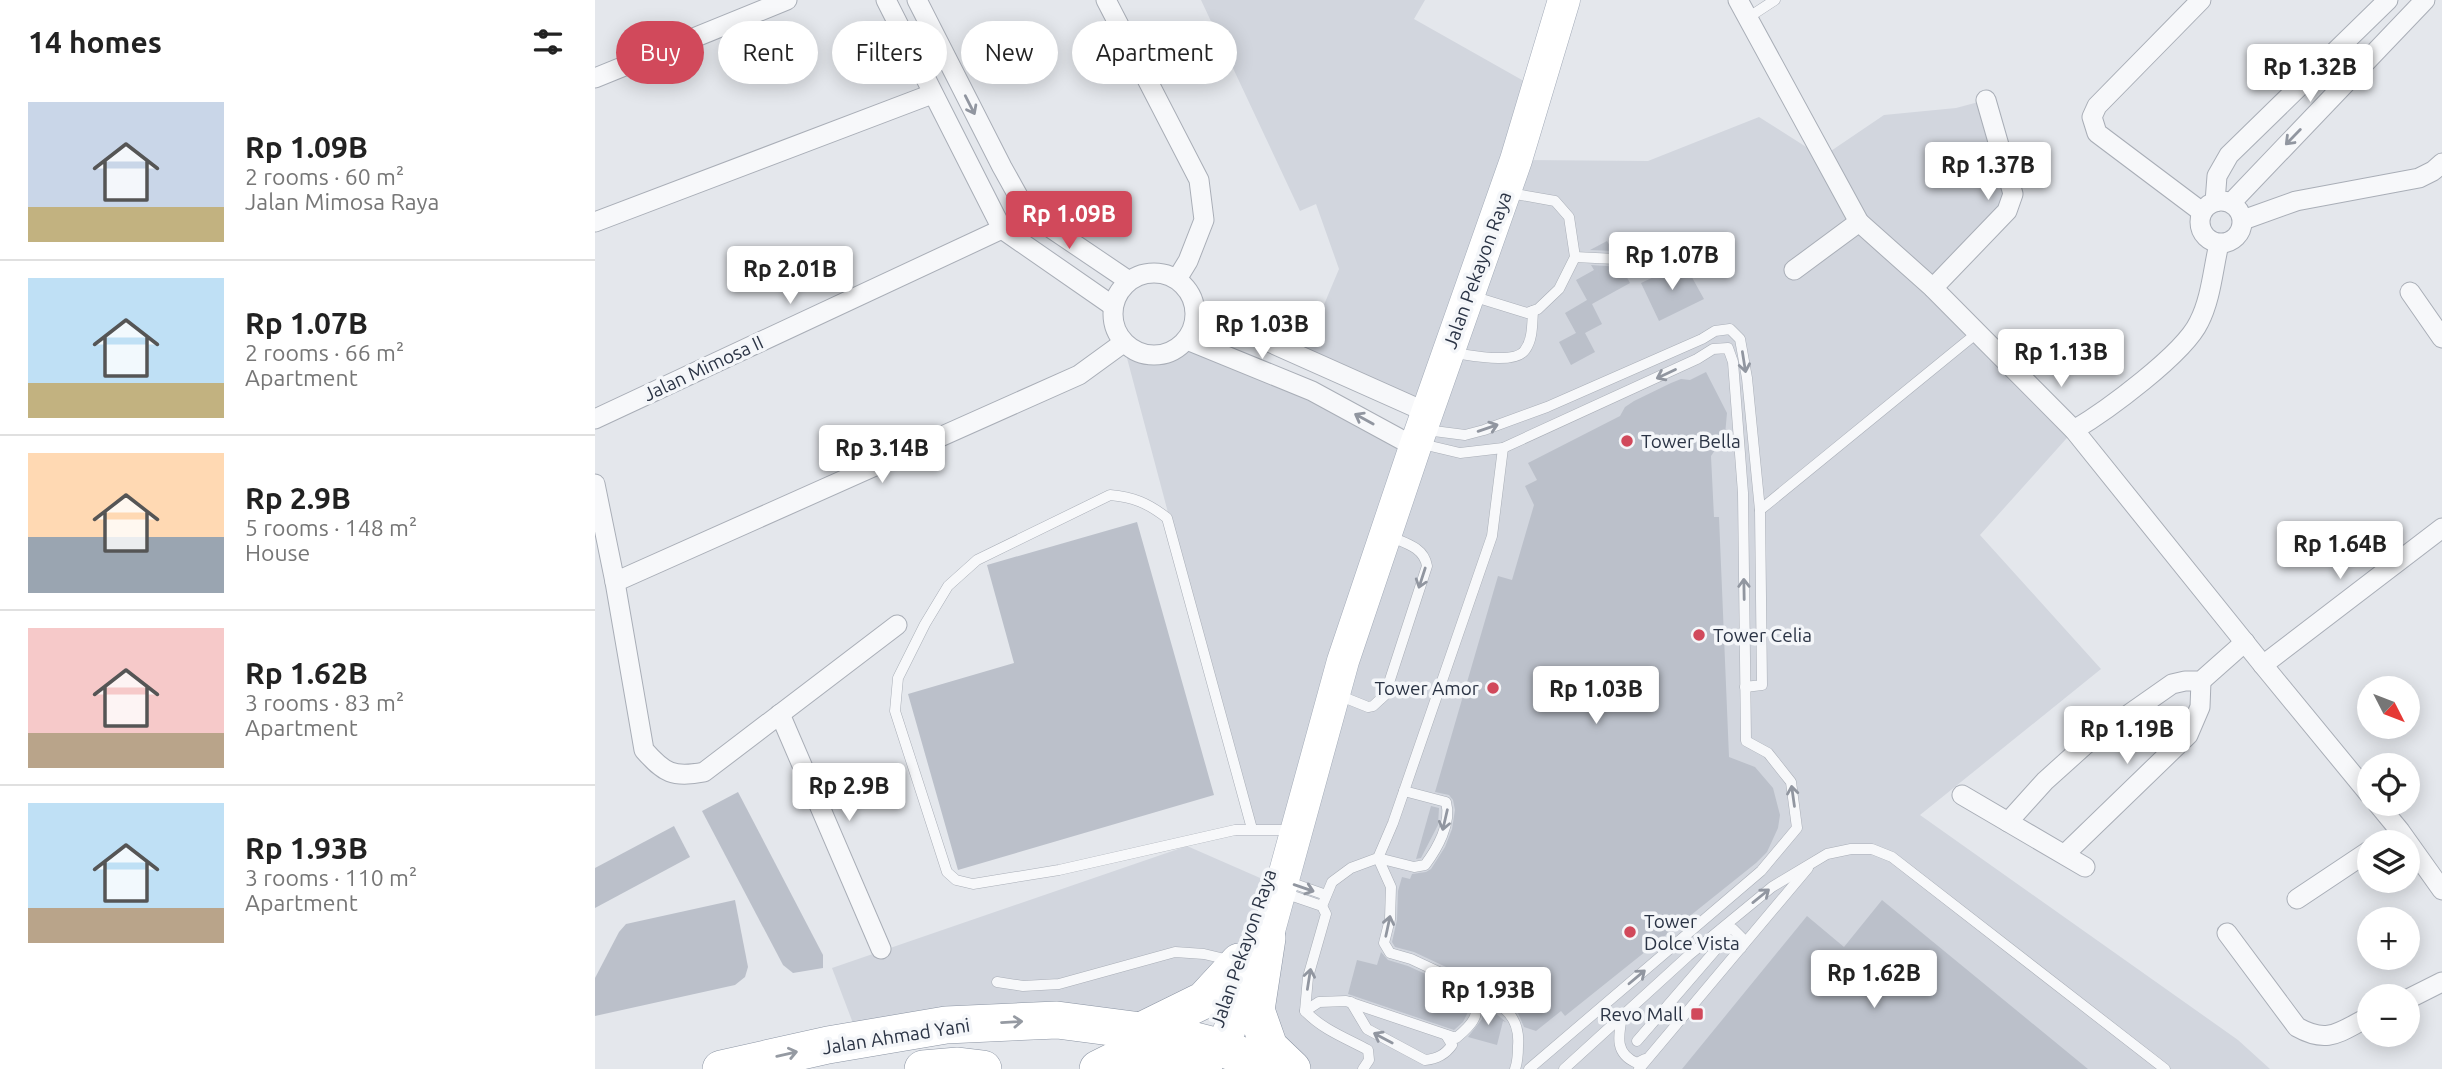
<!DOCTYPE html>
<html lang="en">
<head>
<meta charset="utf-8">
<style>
	body { margin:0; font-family:Ubuntu,sans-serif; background:#f6f6f6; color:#222; height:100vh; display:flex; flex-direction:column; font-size:26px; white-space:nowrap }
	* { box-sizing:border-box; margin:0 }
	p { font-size:23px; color:#767676 }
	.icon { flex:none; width:38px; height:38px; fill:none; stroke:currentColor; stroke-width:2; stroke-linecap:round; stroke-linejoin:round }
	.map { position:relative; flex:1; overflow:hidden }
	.details { display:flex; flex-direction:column; background:#fff; width:595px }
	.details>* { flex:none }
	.guide { position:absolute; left:21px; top:21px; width:665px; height:63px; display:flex; gap:14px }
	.needle { width:46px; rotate:132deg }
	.tools { position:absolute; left:1762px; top:676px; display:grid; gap:14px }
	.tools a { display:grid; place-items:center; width:63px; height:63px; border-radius:50%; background:#fff; box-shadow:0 4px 18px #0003; font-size:35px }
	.price { position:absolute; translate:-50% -60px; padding:0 16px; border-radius:7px; background:#fff; color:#222; font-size:23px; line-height:46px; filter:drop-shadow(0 2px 4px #0008) }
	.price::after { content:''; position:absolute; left:50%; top:42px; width:21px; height:16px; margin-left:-10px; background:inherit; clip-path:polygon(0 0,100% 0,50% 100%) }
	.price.selected { background:#d1495b; color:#fff }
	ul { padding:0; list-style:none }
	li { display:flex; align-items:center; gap:21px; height:175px; padding:0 28px }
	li+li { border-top:2px solid #e0e0e0 }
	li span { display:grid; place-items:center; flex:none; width:196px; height:140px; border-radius:0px; color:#555 }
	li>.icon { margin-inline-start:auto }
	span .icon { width:84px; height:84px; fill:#fffc; stroke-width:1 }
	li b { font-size:30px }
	h2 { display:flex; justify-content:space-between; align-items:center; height:84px; padding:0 28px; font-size:30px }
	.tag { padding:0 24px; border-radius:32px; background:#fff; box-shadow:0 4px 18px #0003; font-size:24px; line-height:63px }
	.tag.selected { background:#d1495b; color:#fff }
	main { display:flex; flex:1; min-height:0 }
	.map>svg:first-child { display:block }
</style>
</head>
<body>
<main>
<section class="details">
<h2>14 homes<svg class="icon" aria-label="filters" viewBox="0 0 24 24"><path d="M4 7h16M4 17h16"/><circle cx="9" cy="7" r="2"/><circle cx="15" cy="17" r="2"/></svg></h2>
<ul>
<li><span style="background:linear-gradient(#c9d6e8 75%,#c2b280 0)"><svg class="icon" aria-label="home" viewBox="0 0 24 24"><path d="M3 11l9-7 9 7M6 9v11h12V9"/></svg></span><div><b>Rp 1.09B</b><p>2 rooms · 60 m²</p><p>Jalan Mimosa Raya</p></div></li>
<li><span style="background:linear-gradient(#bfe0f5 75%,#c2b280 0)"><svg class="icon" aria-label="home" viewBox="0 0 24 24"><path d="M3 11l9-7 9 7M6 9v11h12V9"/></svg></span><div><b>Rp 1.07B</b><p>2 rooms · 66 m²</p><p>Apartment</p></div></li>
<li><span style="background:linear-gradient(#ffd9b3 60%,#9aa5b1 0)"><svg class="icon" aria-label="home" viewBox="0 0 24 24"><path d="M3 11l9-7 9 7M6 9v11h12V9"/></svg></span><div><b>Rp 2.9B</b><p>5 rooms · 148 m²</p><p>House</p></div></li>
<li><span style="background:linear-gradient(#f6c9c9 75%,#b9a48a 0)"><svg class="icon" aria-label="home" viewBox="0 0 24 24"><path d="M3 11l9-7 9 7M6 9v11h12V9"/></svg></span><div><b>Rp 1.62B</b><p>3 rooms · 83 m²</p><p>Apartment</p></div></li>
<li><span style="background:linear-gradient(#bfe0f5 75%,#b9a48a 0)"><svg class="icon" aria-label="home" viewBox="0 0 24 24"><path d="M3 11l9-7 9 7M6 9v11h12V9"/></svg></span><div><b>Rp 1.93B</b><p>3 rooms · 110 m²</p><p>Apartment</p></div></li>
</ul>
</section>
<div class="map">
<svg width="1847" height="1069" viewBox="0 0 1847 1069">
	<rect width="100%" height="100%" fill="#e4e7ec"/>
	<g fill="#d2d6de">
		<path d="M606 0H830L819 19 943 89 922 160 1053 161 1164 117 1227 157 1289 115 1361 108 1391 100 1417 203 1338 289 1479 430 1385 535 1506 669 1325 815 1643 1040 1675 1069H697L674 1047 687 830 657 829 528 343 543 353 560 356 578 351 592 340 820 446 833 413 707 357 744 269 721 204 705 211Z"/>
		<path d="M592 846 672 881 644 962 570 1017 264 1039 237 968Z"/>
	</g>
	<g fill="#bbc0ca">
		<path d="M1012 241 1018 251 995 250Z"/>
		<path d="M1089 263 1109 299 1064 321 1046 283 1076 269H1085Z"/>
		<path d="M996 265 1026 267 1035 283 997 304 1007 324 990 333 1000 352 976 365 964 342 981 333 970 313 992 300 981 280 999 270Z"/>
		<path d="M1111 372 1132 413 1130 435 1116 456 1119 517H1124L1134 757 1160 767 1178 788 1185 815 1183 828 1172 852 1161 863 970 1016 966 1011 941 1031 929 1027 923 1013 915 1004 881 981 819 952 800 947 797 942 802 920 803 891 807 877 815 879 817 874 831 872 836 869 850 847 857 829 860 810 858 800 854 795 840 792 903 576 917 580 939 505 930 486 942 480 933 463 1025 416 1030 407 1039 401 1076 383 1086 379 1095 380Z"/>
		<path d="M542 522 619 795 363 870 313 694 419 663 392 565Z"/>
		<path d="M143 792 228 955V968L198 973 188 965 107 811Z"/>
		<path d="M836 806 844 808 843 825 828 854 826 858 821 859Z"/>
		<path d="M79 826 95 857 0 908V868Z"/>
		<path d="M140 900 153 967 150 977 140 985 0 1016V978L24 932 31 924Z"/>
		<path d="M1287 900 1493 1069H1087L1212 916 1249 947Z"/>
		<path d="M786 952 793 960 813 966 870 992 874 1010 868 1022 859 1030 753 994 762 960 782 965Z"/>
		<path d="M888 1003 911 1022 908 1021 902 1045 873 1037 887 1019Z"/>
	</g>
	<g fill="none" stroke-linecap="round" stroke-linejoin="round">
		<defs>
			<g id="lane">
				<path d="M1154 17 1180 0"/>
				<path d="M980 257 1082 262"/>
				<path d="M877 296 932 313 943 309 964 289 980 257 974 217 960 201 915 193"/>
				<path d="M859 353C875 355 920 365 930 350 938 339 937 324 938 311"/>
				<path d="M831 430 870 435 889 430 952 407 1107 339 1120 331 1135 329 1145 339 1152 378 1165 510 1167 685 1150 687"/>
				<path d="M827 444 865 453 908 448 1102 359 1118 349 1133 348 1138 362 1148 493 1151 741 1173 753 1196 782 1202 828 1166 871 934 1069"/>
				<path d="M1165 510 1382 333"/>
				<path d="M743 695 773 707 778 706 790 695 832 566C829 547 810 543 794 536"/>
				<path d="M657 829 572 518C553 503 538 497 515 495L382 560 353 586 330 624 303 678 300 711 352 872 361 880 378 884 464 870 640 830H687"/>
				<path d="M691 881 731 895"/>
				<path d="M689 893 727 906 731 914 713 977 710 1011C728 1030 751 1038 773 1050L774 1060 768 1069"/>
				<path d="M727 906 737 882 756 868 783 858 819 867 830 865C842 849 857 823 851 802L809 791"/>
				<path d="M1124 932 1138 929 1147 938 1146 944"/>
				<path d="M402 982 428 986 464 984 580 952 609 954 634 960"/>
				<path d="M877 987C902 1003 926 1012 923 1046 923 1054 923 1061 920 1069"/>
				<path d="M756 1002 772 1029 830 1060C842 1059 850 1055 857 1045L851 1035"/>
				<path d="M710 1011 724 1002 751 1001 861 1038C882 1021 886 1013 876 987L816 959 795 953 789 943 795 919 796 887 783 858 798 823 897 536 908 448"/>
				<path d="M1027 1017C1023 1037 1020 1054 1042 1063L1050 1059"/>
				<path d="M1042 1041 1130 939 1140 941 1146 948"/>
				<path d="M969 1069 1093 956 1177 887 1232 854 1256 849H1277L1297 857 1570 1069"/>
				<path d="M1044 1069 1213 868"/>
			</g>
			<g id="street">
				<path d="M291 0 407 229 518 306"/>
				<path d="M322 0 407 167 432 212 534 281"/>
				<path d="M511 0 604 180 609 220 593 261 582 279"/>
				<path d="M1143 0 1264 222 1338 288 1479 430 1668 665 1774 794"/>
				<path d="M1606 0 1502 106 1497 117 1502 133 1607 212"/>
				<path d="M0 78 192 0"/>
				<circle cx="1626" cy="222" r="21"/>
				<path d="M1620 202 1622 176 1634 155 1793 0"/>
				<path d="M1636 203 1830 0"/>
				<path d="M1648 220 1701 201 1824 178 1838 171 1847 163"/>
				<path d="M0 222 337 94"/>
				<path d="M1199 270 1264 222"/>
				<circle cx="559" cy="314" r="41"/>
				<path d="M1338 288 1412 211 1418 194 1391 100"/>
				<path d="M1815 292 1847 338"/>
				<path d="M600 309 833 413"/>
				<path d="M592 340 717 391 820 447"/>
				<path d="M0 419 407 229"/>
				<path d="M1479 430C1511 411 1589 354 1604 322 1616 299 1618 269 1624 244"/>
				<path d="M0 484 20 582 49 750C69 773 78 778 109 772L302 625"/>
				<path d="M20 582 484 375 528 343"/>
				<path d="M1668 665 1847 528"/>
				<path d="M185 714 286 949"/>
				<path d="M1367 795 1490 867"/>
				<path d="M1782 803 1805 831 1847 890"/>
				<path d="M1413 822 1450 781 1490 745 1577 684 1590 681H1606L1650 642"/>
				<path d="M1470 854 1593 735 1605 707 1606 681"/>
				<path d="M1702 899 1774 851"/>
				<path d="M1632 933 1702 1027C1734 1045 1745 1031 1774 1017"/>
				<path d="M1813 999 1847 982"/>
			</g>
			<path id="primary" d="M627 1048 672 938 748 661 820 447 921 160 969 0"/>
			<g id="highway">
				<path d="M672 938 661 1010 674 1047 697 1069"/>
				<path d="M546 1031 609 1000 644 962"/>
				<path d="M126 1069 233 1045 351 1025 462 1020 546 1031 596 1040 627 1048 681 1069"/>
				<path d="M328 1069 363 1066 388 1069"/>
				<path d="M503 1069 527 1057 585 1062 612 1058"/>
			</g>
		</defs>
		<use href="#lane" stroke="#a9aeb7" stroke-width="11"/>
		<use href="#street" stroke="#a9aeb7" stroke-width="21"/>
		<use href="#primary" stroke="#a3abb8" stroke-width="33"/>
		<use href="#highway" stroke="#8b94a3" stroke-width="38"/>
		<use href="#lane" stroke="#f7f8fa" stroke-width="10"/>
		<use href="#street" stroke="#f7f8fa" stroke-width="19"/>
		<use href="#primary" stroke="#fff" stroke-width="32"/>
		<use href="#highway" stroke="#fff" stroke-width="37"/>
	</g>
	<defs><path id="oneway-shaft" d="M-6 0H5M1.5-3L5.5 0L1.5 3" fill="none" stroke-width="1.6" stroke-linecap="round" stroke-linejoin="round" transform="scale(1.75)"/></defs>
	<g stroke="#9196a0">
		<use href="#oneway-shaft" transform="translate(375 105) rotate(63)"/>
		<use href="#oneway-shaft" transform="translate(1698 137) rotate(134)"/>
		<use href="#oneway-shaft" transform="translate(1149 362) rotate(81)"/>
		<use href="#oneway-shaft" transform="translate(1071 374) rotate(155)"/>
		<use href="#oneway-shaft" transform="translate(769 419) rotate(-151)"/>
		<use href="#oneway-shaft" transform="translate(893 428) rotate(-19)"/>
		<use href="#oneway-shaft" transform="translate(827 578) rotate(108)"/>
		<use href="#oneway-shaft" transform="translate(1149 589) rotate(-91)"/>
		<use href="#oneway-shaft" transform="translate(1198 796) rotate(-98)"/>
		<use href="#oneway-shaft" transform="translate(850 820) rotate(103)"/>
		<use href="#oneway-shaft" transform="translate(709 888) rotate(19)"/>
		<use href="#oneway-shaft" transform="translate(1166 896) rotate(-39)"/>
		<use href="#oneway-shaft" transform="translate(793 926) rotate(-78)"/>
		<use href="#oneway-shaft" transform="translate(1042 977) rotate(-40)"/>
		<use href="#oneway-shaft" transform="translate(714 979) rotate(-81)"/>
		<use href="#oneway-shaft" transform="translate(788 1038) rotate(-152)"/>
	</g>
	<g stroke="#959aa2">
		<use href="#oneway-shaft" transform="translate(417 1022) rotate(-3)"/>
		<use href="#oneway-shaft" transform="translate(192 1054) rotate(-13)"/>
	</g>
	<g fill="#d1495b" stroke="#f4f6f9" stroke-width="2.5">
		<circle cx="1032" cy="441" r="7"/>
		<circle cx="1104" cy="635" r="7"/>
		<circle cx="898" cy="688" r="7"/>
		<circle cx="1035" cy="932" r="7"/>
		<rect x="1095" y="1007" width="14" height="14" rx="3.5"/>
	</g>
	<g text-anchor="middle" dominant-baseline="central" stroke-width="7" stroke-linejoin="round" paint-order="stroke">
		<g font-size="19" fill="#2b3445" stroke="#f4f6f9">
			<text transform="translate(882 270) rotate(-70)">Jalan Pekayon Raya</text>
			<text transform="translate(108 368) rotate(-25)">Jalan Mimosa II</text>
			<text transform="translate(648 948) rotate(-71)">Jalan Pekayon Raya</text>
			<text transform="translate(301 1036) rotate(-9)">Jalan Ahmad Yani</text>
		</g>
		<g font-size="19" fill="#2b3445" stroke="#f4f6f9" text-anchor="start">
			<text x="1046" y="441">Tower Bella</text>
			<text x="1118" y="635">Tower Celia</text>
			<text x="884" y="688" text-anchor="end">Tower Amor</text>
			<text x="1049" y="921">Tower<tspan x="1049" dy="22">Dolce Vista</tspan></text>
			<text x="1088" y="1014" text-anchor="end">Revo Mall</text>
		</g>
	</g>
</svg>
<div class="tools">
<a><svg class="needle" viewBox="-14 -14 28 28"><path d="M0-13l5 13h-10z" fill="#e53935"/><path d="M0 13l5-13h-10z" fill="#767676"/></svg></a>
<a><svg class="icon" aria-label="locate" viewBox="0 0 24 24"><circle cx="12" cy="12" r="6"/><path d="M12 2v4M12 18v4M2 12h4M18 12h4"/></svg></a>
<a><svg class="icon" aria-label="layers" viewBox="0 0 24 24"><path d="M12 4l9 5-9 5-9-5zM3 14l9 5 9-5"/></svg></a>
<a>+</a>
<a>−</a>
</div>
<b class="price" style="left:1715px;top:104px">Rp 1.32B</b>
<b class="price" style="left:1393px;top:202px">Rp 1.37B</b>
<b class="price selected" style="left:474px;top:251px">Rp 1.09B</b>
<b class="price" style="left:1077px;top:292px">Rp 1.07B</b>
<b class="price" style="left:195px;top:306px">Rp 2.01B</b>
<b class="price" style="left:667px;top:361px">Rp 1.03B</b>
<b class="price" style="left:1466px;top:389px">Rp 1.13B</b>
<b class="price" style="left:287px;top:485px">Rp 3.14B</b>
<b class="price" style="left:1745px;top:581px">Rp 1.64B</b>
<b class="price" style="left:1001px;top:726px">Rp 1.03B</b>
<b class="price" style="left:1532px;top:766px">Rp 1.19B</b>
<b class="price" style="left:254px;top:823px">Rp 2.9B</b>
<b class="price" style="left:1279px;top:1010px">Rp 1.62B</b>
<b class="price" style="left:893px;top:1027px">Rp 1.93B</b>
<div class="guide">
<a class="tag selected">Buy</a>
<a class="tag">Rent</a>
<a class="tag">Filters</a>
<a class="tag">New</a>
<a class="tag">Apartment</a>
</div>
</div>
</main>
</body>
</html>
